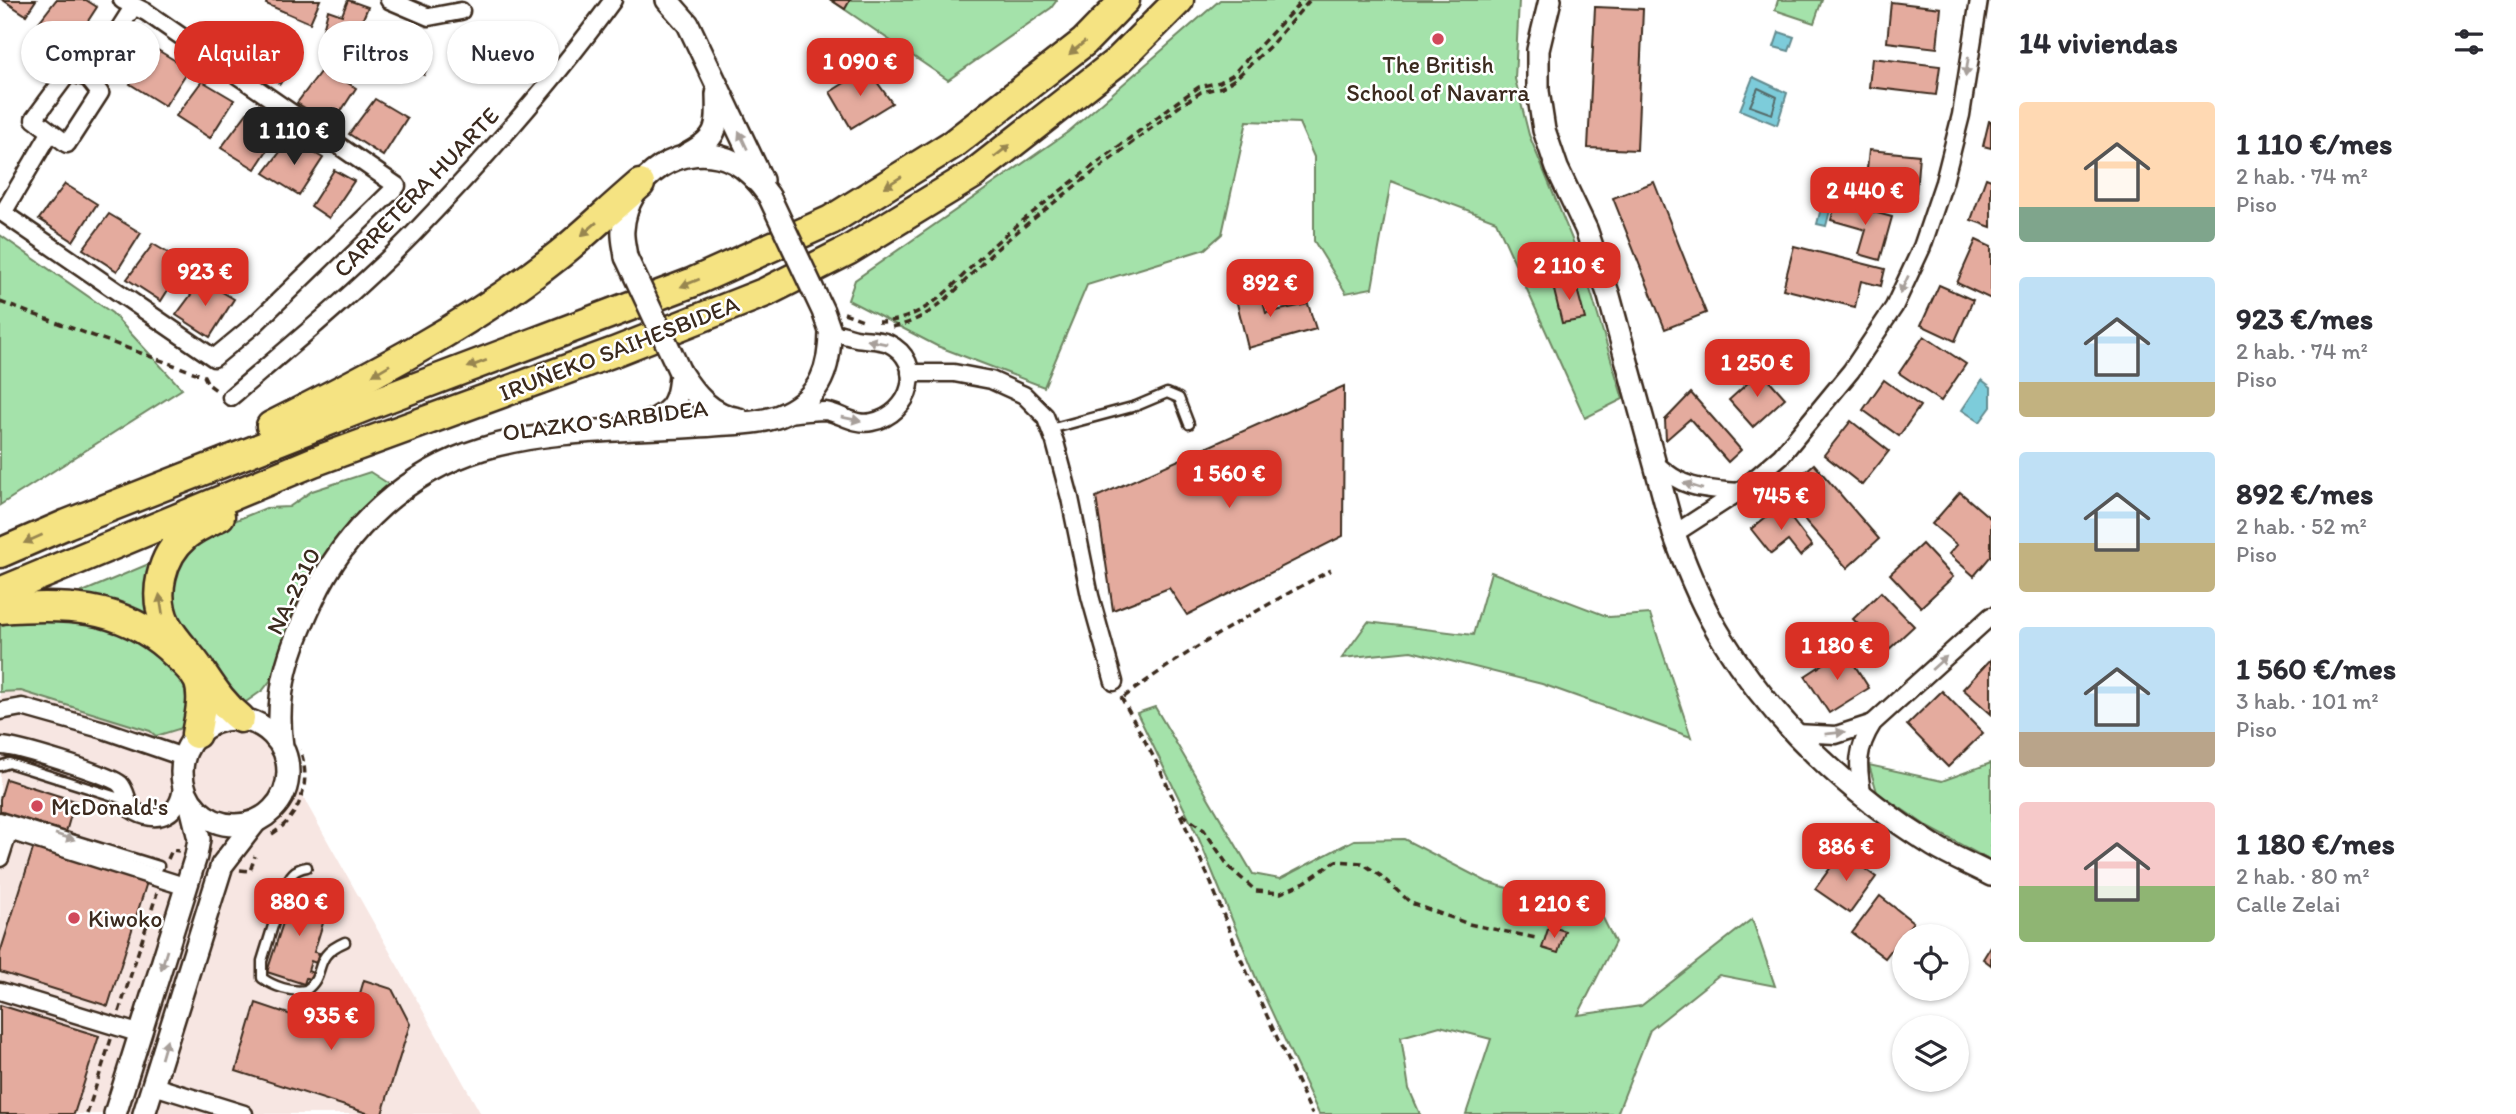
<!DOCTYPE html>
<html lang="es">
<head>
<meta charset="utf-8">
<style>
	body { margin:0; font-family:Itim,sans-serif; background:#f7f7f7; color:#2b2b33; height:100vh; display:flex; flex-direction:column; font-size:26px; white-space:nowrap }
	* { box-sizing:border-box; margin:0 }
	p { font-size:23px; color:#7c7c81 }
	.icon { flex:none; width:38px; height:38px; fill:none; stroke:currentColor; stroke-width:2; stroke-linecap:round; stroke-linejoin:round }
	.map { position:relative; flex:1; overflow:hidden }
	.details { display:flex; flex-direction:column; background:#fff; width:525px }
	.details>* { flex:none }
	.top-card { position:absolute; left:21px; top:21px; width:665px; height:63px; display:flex; gap:14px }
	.controls { position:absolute; left:1892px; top:924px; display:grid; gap:14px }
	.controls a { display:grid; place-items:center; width:77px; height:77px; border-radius:50%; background:#fff; box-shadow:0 2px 5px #0004; font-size:35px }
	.price { position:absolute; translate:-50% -60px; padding:0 16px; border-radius:14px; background:#d93025; color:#fff; font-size:23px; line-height:46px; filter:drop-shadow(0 2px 4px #0008) }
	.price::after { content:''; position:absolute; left:50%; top:42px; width:21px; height:16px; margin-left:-10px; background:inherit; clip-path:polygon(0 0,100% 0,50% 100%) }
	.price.on { background:#222; color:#fff }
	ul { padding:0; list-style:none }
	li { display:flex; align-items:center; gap:21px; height:175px; padding:0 28px }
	li span { display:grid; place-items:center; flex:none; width:196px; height:140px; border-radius:7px; color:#555 }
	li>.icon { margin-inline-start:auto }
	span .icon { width:84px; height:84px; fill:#fffc; stroke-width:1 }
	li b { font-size:30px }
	h2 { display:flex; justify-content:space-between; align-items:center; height:84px; padding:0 28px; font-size:30px }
	.chip { padding:0 24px; border-radius:32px; background:#fff; box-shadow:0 2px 5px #0004; font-size:24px; line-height:63px }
	.chip.on { background:#d93025; color:#fff }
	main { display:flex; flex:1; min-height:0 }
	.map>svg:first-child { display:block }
</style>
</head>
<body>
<main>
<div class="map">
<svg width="1991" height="1114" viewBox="0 0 1991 1114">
	<rect width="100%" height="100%" fill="#fff"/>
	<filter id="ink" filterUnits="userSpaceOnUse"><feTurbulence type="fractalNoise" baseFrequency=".0143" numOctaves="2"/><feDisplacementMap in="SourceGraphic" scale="14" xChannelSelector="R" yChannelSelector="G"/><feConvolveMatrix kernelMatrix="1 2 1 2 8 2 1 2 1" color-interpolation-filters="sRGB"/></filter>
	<g filter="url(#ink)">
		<path fill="#f7e6e2" d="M124 620 201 700 263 726 481 1114H0V622Z"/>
		<g fill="#a4e2aa" stroke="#708664" stroke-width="2">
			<path d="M831 0H1057L1051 8 948 80Z"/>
			<path d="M1220 0H1519L1515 79 1529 135 1583 266 1623 399 1585 418 1496 221 1391 181 1372 288 1346 293 1314 241V157L1299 123 1247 121 1222 234 1205 249 1087 285 1044 387 937 346 848 300 855 280 1068 132Z"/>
			<path d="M1778 0H1822L1814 23 1775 10Z"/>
			<path d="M0 235 112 313 182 389 0 505Z"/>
			<path d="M370 472 389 484C349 517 317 557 297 604 287 629 280 655 270 681L263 690 243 704 181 634 170 596 176 570 190 546 219 527 266 508 289 507 312 491Z"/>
			<path d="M158 560 156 624 73 596Z"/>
			<path d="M1491 572 1609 617 1650 614 1691 737 1542 684 1411 651 1342 658 1368 622 1473 635Z"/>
			<path d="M54 615 107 622 145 643 177 672 190 698 189 717 182 728 156 736 150 731 21 691 0 692V626L11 622Z"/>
			<path d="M1155 707 1253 874 1280 879 1354 840 1404 839 1487 882 1602 916 1615 942 1578 1015 1641 1006 1752 919 1775 986 1719 975 1650 1030 1617 1114H1466L1491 1039 1440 1026 1401 1037 1409 1089 1420 1114H1319L1256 978 1199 839 1137 713Z"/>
			<path d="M1991 763V861L1928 827 1877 792 1869 765 1942 781Z"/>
		</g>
		<g fill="#7dccda" stroke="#638b8f" stroke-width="2">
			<path d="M1779 32 1794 37 1789 51 1774 47Z"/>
			<path d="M1753 77 1787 93 1777 125 1740 110Z"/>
			<path d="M1824 197 1833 199 1826 226 1817 224Z"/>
			<path d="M1982 380 1991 387V407L1980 422 1962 410Z"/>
		</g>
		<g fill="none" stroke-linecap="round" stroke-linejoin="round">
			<path stroke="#556b69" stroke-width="2" d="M1758 88 1777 97 1772 114 1750 106Z"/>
		</g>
		<g fill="#e4ab9e" stroke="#3b2a1e" stroke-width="2">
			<path d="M3 0H36L26 15Z"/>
			<path d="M56 0H86L97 7 73 44 39 22Z"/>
			<path d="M267 0H320L310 23 266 4Z"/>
			<path d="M348 0 368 7 362 21 377 26 367 49 323 30 328 10 342 15Z"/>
			<path d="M831 0H850L845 9Z"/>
			<path d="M1891 2 1941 8 1937 48 1887 42Z"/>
			<path d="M1595 7 1643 9 1637 150 1588 148Z"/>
			<path d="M405 26 425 34 419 48 433 53 424 75 380 57 385 37 399 42Z"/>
			<path d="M494 26 513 42 480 77 463 67 473 55 460 44 473 28 485 38Z"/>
			<path d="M238 34 293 64 280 84 230 54Z"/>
			<path d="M156 49 189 69 165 106 130 84Z"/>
			<path d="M1872 58 1940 66 1936 95 1869 87Z"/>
			<path d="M323 68 356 88 332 125 297 103Z"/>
			<path d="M862 72 872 75 892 103 851 128 830 92Z"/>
			<path d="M202 81 234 100 210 138 176 116Z"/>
			<path d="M375 99 407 118 383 156 349 134Z"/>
			<path d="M247 113 279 132 255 169 221 148Z"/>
			<path d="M1989 121H1991V148L1983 146Z"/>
			<path d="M290 139 323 158 299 195 264 173Z"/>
			<path d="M1869 150 1919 155 1916 192 1865 187Z"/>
			<path d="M334 170 354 181 329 218 311 206Z"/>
			<path d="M1986 178 1991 180V227L1971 220Z"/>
			<path d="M1654 182 1706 313 1665 329 1613 198Z"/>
			<path d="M65 184 97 204 73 241 39 219Z"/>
			<path d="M1836 202 1892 217 1880 260 1859 254 1866 230 1831 220Z"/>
			<path d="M109 214 141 233 117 271 83 249Z"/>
			<path d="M1976 240 1991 247V299L1957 283Z"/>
			<path d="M153 244 185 263 161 301 127 279Z"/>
			<path d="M1794 246 1885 269 1881 286 1861 281 1855 307 1783 289Z"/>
			<path d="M202 280 234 299 210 337 176 315Z"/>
			<path d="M1575 281 1585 319 1562 323 1553 286Z"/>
			<path d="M1258 283 1266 313 1308 304 1316 329 1248 348 1234 291Z"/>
			<path d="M1939 285 1973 300 1955 341 1921 325Z"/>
			<path d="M1924 336 1966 364 1941 401 1899 373Z"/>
			<path d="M1761 371 1785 398 1753 427 1729 400Z"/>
			<path d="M1884 380 1920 406 1899 436 1863 410Z"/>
			<path d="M1344 386 1343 536 1187 615 1169 588 1113 610 1096 497Z"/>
			<path d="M1691 393 1741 450 1728 462 1690 419 1666 440 1665 420Z"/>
			<path d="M1851 421 1889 451 1862 485 1824 455Z"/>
			<path d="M1814 464 1879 539 1847 568 1781 493Z"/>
			<path d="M1960 492 1991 519V556L1974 576 1949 554 1957 545 1932 524Z"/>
			<path d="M1781 505 1812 546 1800 556 1788 541 1771 554 1751 529Z"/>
			<path d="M1922 544 1953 577 1921 607 1890 574Z"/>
			<path d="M1881 592 1914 626 1885 653 1853 619Z"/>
			<path d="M1845 650 1869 688 1829 713 1805 676Z"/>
			<path d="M1991 659V714L1963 689Z"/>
			<path d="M1942 691 1983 733 1948 767 1907 725Z"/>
			<path d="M6 779 75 801 66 832 0 812V799Z"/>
			<path d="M34 846 147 882 108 1006 0 972V953Z"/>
			<path d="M1842 852 1876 877 1850 913 1815 889Z"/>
			<path d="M294 889 317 896 315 900 329 904 314 952 319 953 316 963 311 961 308 971 313 973 311 979 306 978 304 984 267 972Z"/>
			<path d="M1880 896 1913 922 1885 958 1852 933Z"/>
			<path d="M1549 926 1565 931 1558 953 1542 948Z"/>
			<path d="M1991 946V965L1983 959Z"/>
			<path d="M364 980 392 989 410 1024 382 1114H370L236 1071 256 1003 348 1034Z"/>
			<path d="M0 1005 99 1036 74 1114H0Z"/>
		</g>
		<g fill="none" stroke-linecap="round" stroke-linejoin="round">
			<defs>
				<g id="lane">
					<path d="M1050 429 1136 406 1167 393 1179 398 1189 424"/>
					<path d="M0 766 9 763 126 800"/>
					<path d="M0 817 159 866"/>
					<path d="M307 867C294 869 290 875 285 887L262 961V978C273 986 292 993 306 990 328 974 310 957 345 942"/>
				</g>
				<g id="street">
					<path d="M389 0 429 17 461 11"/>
					<path d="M69 72 88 78 100 93 67 144 34 119Z"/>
					<path d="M88 78 133 7"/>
					<path d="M0 211 214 358 255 324 397 186 146 12 122 0"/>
					<path d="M3 213 50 133"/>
					<path d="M910 373H954L991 380 1024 395 1045 416 1055 442 1070 498 1090 596 1114 682"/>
					<path d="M231 397C293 344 356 292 413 234 484 160 553 83 613 0"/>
					<path d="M787 414C799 413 813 411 825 411 840 413 855 426 872 422 912 414 927 362 888 343 879 339 866 340 856 338 847 336 839 333 830 331"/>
					<path d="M1655 463C1683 489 1702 489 1739 492"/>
					<path d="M1674 534 1739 492 1781 456 1851 371 1894 307 1922 247 1944 182 1961 115 1979 0"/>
					<path d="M0 711 22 707 104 730 183 757"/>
					<path d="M1795 733 1836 735 1873 723"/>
					<path d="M0 746C14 745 111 775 120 784 126 790 127 802 131 809 158 827 182 814 182 782"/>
					<path d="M1863 796C1857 766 1856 750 1873 723L1991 616"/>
					<path d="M0 828 187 887"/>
					<path d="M0 858 9 830"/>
					<path d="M0 991 141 1034"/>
					<path d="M154 1086 244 1114"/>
				</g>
				<g id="secondary">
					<path d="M667 0 688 24 762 180"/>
					<path d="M1550 0 1538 50V91L1544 130 1557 168 1586 229 1609 296 1674 534C1687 570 1702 607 1723 640 1774 723 1851 795 1934 846 1952 857 1972 865 1991 875"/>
					<path d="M686 155C718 138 718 130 717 94"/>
					<path d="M626 257C625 248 622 238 623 230 626 177 684 137 734 162 749 170 759 182 769 196"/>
					<path d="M680 372C694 394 711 415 739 419"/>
					<path d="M638 426C670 415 679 406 680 372"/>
					<circle cx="235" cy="772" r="53"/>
					<path d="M282 746C274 691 290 648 313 599 346 528 407 472 482 449 555 427 638 431 713 425 736 423 764 424 786 413 821 396 830 367 830 331"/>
					<path d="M115 1114 196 856 199 839 190 802"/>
					<path d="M144 1114 222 865 256 821"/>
				</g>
				<g id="highway">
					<path d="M271 426C371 376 472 324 560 254 587 232 613 207 640 184"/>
					<path d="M220 516C208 522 196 527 186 535 161 556 152 595 166 624 175 641 189 653 199 668 212 687 222 704 240 718"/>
					<path d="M0 553 67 524 377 402 691 283 831 220 953 144 1084 42 1125 0"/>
					<path d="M0 592 313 462 614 352 766 292 849 250 972 175 1119 60 1179 0"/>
					<path d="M0 609C62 604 120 604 169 648 179 658 192 668 198 680 205 696 199 718 196 734"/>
				</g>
			</defs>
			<use href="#lane" stroke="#3b2a1e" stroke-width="13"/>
			<use href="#street" stroke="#3b2a1e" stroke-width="21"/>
			<use href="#secondary" stroke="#3b2a1e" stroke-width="26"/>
			<use href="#highway" stroke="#3b2a1e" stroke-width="33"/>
			<g stroke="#3b2a1e" stroke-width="3.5" stroke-dasharray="7 5" stroke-linecap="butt">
				<path d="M0 302 204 376 208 384 216 390"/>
				<path d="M844 313 863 320"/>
				<path d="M878 322C896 322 912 316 928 306 957 287 976 258 1003 237 1059 190 1119 147 1177 102L1199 87 1220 82 1232 75 1303 0"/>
				<path d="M892 327C942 318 969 271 1006 241 1062 195 1122 151 1180 106L1201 92 1222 87 1235 79 1270 46 1310 0"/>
				<path d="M1121 697 1159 767 1211 883 1240 957 1312 1114"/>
				<path d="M1124 697C1189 649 1260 608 1331 570"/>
				<path d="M1182 814 1204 830 1229 867 1256 891 1281 893 1305 882 1336 861 1362 863 1381 876 1411 903 1469 924 1536 938"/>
				<path d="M272 834C301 816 312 781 300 750"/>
				<path d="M168 859 172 850 179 851"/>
				<path d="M240 870 250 871 255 856"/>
				<path d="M119 1012 157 893"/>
				<path d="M87 1114 111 1039"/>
			</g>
			<use href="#lane" stroke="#fff" stroke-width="8"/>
			<use href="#street" stroke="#fff" stroke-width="16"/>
			<use href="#secondary" stroke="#fff" stroke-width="21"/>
			<use href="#highway" stroke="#f5e382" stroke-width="28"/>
			<defs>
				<g id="secondary-bridge">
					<path d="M769 196 823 311 830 331"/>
					<path d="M626 257 680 372"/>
				</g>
			</defs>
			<use href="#secondary-bridge" stroke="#3b2a1e" stroke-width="26" stroke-linecap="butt"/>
			<use href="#secondary-bridge" stroke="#fff" stroke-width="21"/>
		</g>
		<defs><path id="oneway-solid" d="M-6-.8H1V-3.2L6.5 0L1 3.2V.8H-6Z" transform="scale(1.75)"/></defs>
		<g fill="#988650">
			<use href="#oneway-solid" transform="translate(1077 48) rotate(141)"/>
			<use href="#oneway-solid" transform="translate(1002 151) rotate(-38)"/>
			<use href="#oneway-solid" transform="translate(893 182) rotate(148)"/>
			<use href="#oneway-solid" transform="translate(589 229) rotate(139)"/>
			<use href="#oneway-solid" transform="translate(690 283) rotate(158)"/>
			<use href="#oneway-solid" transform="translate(477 364) rotate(159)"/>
			<use href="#oneway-solid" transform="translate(381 370) rotate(149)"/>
			<use href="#oneway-solid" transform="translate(33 539) rotate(156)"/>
			<use href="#oneway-solid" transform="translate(161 604) rotate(-99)"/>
		</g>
		<g fill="#a79f9a">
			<use href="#oneway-solid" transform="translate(1967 67) rotate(98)"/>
			<use href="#oneway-solid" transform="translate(743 140) rotate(-115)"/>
			<use href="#oneway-solid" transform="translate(1904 285) rotate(115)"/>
			<use href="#oneway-solid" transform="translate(877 342) rotate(-169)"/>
			<use href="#oneway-solid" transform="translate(851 419) rotate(12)"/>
			<use href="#oneway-solid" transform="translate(1693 486) rotate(-162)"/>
			<use href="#oneway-solid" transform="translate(1939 663) rotate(-42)"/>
			<use href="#oneway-solid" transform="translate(1835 733) rotate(-6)"/>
			<use href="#oneway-solid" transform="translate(65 837) rotate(17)"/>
			<use href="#oneway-solid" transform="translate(164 960) rotate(107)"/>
			<use href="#oneway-solid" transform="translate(164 1049) rotate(-74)"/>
		</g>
	</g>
	<g fill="#d1495b" stroke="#fff" stroke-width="2.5">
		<circle cx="1438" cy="39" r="7"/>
		<circle cx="37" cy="806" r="7"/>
		<circle cx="74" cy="918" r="7"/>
	</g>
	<g text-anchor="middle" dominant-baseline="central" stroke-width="5" stroke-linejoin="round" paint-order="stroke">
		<g font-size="24" fill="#3b2a1e" stroke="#fff" text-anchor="start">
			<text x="1438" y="64" text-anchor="middle">The British<tspan x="1438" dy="28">School of Navarra</tspan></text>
			<text x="51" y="806">McDonald's</text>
			<text x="88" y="918">Kiwoko</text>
		</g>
		<g font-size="24" fill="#3b2a1e" stroke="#fff">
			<text transform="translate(416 192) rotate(-46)">CARRETERA HUARTE</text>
			<text transform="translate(619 348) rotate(-21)">IRUÑEKO SAIHESBIDEA</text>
			<text transform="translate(605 420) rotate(-7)">OLAZKO SARBIDEA</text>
			<text transform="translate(293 591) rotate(-64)">NA-2310</text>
		</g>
	</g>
</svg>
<div class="controls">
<a><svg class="icon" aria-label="locate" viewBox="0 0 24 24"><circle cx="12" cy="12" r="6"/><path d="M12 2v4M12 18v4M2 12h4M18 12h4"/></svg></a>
<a><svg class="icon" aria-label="layers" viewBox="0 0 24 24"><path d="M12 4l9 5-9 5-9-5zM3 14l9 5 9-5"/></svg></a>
</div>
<b class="price" style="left:860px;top:98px">1 090 €</b>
<b class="price on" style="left:294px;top:167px">1 110 €</b>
<b class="price" style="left:1865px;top:227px">2 440 €</b>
<b class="price" style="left:1569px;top:302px">2 110 €</b>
<b class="price" style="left:205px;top:308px">923 €</b>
<b class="price" style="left:1270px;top:319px">892 €</b>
<b class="price" style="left:1757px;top:399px">1 250 €</b>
<b class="price" style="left:1229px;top:510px">1 560 €</b>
<b class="price" style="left:1781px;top:532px">745 €</b>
<b class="price" style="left:1837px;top:682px">1 180 €</b>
<b class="price" style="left:1846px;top:883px">886 €</b>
<b class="price" style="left:299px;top:938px">880 €</b>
<b class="price" style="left:1554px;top:940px">1 210 €</b>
<b class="price" style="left:331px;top:1052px">935 €</b>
<div class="top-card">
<a class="chip">Comprar</a>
<a class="chip on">Alquilar</a>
<a class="chip">Filtros</a>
<a class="chip">Nuevo</a>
</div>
</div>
<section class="details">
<h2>14 viviendas<svg class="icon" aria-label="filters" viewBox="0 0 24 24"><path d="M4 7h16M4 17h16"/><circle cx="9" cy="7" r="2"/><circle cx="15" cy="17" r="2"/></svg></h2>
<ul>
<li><span style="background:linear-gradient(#ffd9b3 75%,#7fa58c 0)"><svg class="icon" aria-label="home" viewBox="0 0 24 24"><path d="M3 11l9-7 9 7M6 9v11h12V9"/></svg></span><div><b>1 110 €/mes</b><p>2 hab. · 74 m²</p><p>Piso</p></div></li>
<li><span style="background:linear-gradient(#bfe0f5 75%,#c2b280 0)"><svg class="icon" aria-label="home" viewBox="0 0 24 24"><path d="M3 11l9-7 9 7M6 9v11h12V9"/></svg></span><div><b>923 €/mes</b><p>2 hab. · 74 m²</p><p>Piso</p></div></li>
<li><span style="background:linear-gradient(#bfe0f5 65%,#c2b280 0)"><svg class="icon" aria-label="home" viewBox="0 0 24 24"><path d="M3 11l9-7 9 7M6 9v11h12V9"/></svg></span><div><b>892 €/mes</b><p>2 hab. · 52 m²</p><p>Piso</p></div></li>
<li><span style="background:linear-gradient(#bfe0f5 75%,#b9a48a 0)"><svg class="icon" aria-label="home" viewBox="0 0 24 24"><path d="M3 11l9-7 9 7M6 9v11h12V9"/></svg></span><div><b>1 560 €/mes</b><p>3 hab. · 101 m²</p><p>Piso</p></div></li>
<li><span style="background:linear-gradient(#f6c9c9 60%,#8fb573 0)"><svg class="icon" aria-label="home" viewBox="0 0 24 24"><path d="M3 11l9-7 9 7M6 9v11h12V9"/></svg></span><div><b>1 180 €/mes</b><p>2 hab. · 80 m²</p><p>Calle Zelai</p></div></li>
</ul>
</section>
</main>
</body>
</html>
